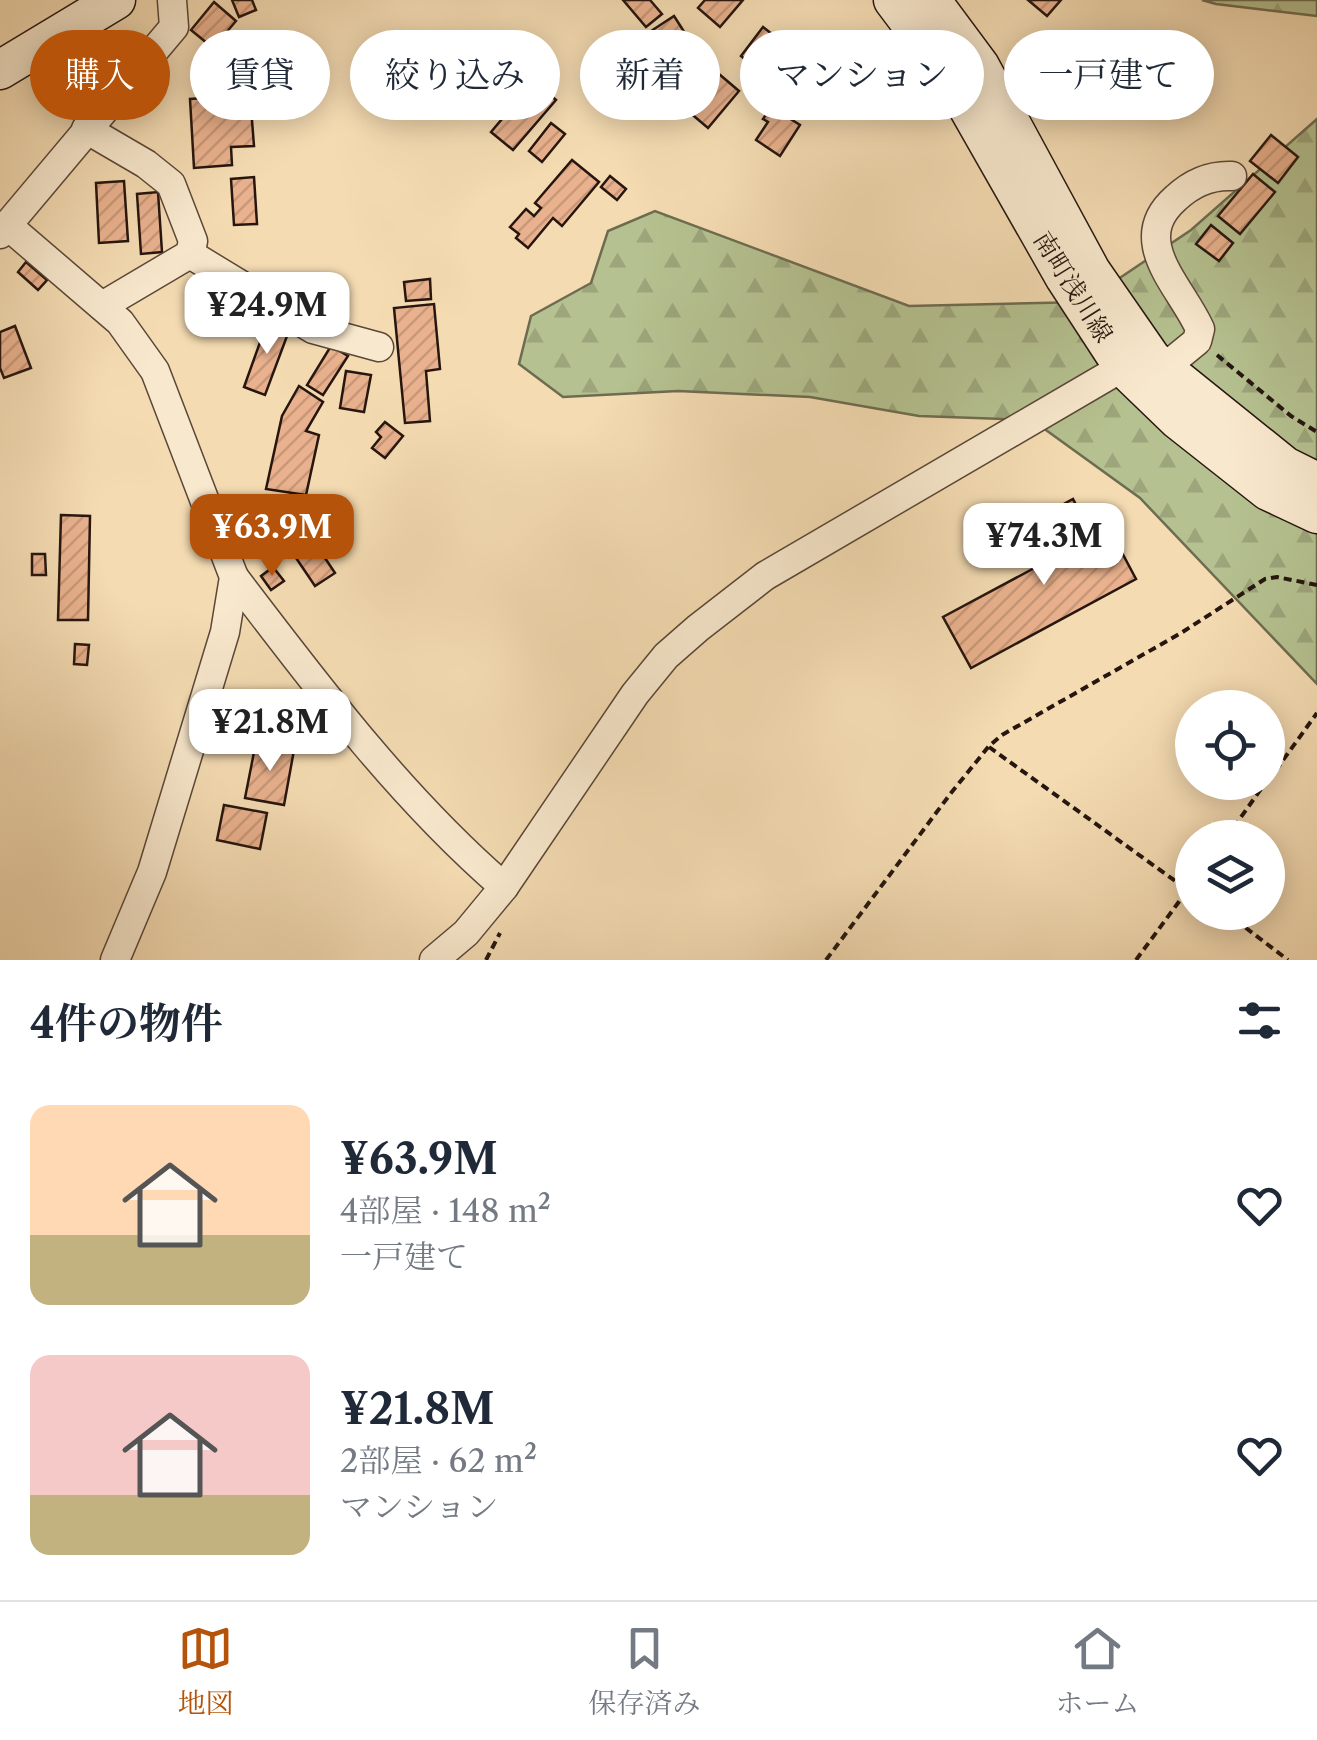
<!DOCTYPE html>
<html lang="ja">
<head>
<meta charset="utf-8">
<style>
	body { margin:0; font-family:"Libre Caslon Text","Noto Serif JP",serif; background:#f2f2f3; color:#1f2937; height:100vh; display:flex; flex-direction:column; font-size:38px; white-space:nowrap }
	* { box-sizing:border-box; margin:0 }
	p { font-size:32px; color:#747a83 }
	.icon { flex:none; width:55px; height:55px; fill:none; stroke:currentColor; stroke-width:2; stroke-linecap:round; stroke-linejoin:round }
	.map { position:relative; height:960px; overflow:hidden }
	.sheet { display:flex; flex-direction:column; background:#fff; flex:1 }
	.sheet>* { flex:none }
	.banner { position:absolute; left:30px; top:30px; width:1258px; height:90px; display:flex; gap:20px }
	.tools { position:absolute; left:1175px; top:690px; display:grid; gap:20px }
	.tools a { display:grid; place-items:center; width:110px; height:110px; border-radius:50%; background:#fff; box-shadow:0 5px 25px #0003; font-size:50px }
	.price { position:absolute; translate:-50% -85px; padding:0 22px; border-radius:20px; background:#fff; color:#222; font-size:32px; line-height:65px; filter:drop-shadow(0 2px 5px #0008) }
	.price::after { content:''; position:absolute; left:50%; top:60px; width:30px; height:22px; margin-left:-15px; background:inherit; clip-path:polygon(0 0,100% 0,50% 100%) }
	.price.current { background:#b45309; color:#fff }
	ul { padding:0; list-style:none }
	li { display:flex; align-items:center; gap:30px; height:250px; padding:0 30px }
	li span { display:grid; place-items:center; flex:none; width:280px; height:200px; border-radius:20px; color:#555 }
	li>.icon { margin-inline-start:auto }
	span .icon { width:120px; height:120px; fill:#fffc; stroke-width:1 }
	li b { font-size:42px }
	h2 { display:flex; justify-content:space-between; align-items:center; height:120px; padding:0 30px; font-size:42px }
	.tag { padding:0 35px; border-radius:45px; background:#fff; box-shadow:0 5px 25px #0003; font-size:35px; line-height:90px }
	.tag.current { background:#b45309; color:#fff }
	.menu { display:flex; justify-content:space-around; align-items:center; height:140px; border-top:2px solid #e0e1e3; background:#fff; font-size:28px; color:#747a83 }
	.menu a { display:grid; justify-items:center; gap:5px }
	.menu .current { color:#b45309 }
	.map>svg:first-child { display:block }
</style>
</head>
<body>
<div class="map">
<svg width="1317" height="960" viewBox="0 0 1317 960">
	<defs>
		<pattern id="forest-firs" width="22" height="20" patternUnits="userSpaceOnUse" patternTransform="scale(2.5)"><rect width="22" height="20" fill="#b5c190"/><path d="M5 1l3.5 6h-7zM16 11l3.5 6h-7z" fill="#9ca57b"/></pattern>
		<pattern id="building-hatch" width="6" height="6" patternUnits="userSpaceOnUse" patternTransform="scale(2.5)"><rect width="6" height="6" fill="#e9b18d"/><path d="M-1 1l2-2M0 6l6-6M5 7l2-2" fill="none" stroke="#c89878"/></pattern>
	</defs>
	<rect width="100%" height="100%" fill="#f4dbb2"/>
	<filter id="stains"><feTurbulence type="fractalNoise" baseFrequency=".002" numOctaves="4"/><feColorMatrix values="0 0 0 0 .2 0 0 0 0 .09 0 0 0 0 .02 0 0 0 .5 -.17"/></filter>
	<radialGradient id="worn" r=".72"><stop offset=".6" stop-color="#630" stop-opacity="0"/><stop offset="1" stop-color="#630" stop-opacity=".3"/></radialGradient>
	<g fill="url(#forest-firs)" stroke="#6e6c50" stroke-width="2.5">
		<path d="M1202 0H1317V16L1216 4Z"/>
		<path d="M1317 119V684L1140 498 1032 420 919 416 810 397 678 391 563 397 519 364 531 316 591 283 608 231 655 211 909 306 1084 302 1191 230Z"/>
	</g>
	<g fill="url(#building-hatch)" stroke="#26160f" stroke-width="2.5">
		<path d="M232 0H252L256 10 239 17Z"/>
		<path d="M623 0H650L662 14 646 27Z"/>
		<path d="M705 0H743L720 27 698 8Z"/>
		<path d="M1028 0H1061L1047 16Z"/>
		<path d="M214 2 236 21 213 48 191 30Z"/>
		<path d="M674 16 697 52 674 67 651 31Z"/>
		<path d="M763 27 786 45 763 74 741 56Z"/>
		<path d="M719 74 739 91 708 128 688 111Z"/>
		<path d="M534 81 556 100 513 150 491 132Z"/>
		<path d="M787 83 805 95 789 118 800 125 780 156 756 140 768 122 763 119Z"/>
		<path d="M250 95 254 146 231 147 232 165 194 168 190 99Z"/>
		<path d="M551 123 565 134 542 162 529 151Z"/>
		<path d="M1271 135 1298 157 1278 183 1250 161Z"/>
		<path d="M572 160 599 182 562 226 553 218 528 248 516 238 519 234 510 227 526 209 534 216 541 208 535 203Z"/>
		<path d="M1253 174 1275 192 1240 234 1218 216Z"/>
		<path d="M610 176 626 189 617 200 601 187Z"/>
		<path d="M254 177 257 224 234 225 231 179Z"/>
		<path d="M124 181 128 241 99 243 96 183Z"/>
		<path d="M158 192 162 252 141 254 137 194Z"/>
		<path d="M1211 225 1233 243 1219 261 1196 244Z"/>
		<path d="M26 262 47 280 38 290 18 272Z"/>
		<path d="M430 279 431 299 406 301 404 282Z"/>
		<path d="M434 304 440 369 426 371 430 421 405 423 394 308Z"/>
		<path d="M268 320 290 328 265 395 244 387Z"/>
		<path d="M15 326 31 368 4 378 0 368V332Z"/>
		<path d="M331 346 348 356 323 395 307 385Z"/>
		<path d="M346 371 371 375 364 412 340 408Z"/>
		<path d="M299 386 323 402 306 431 319 435 306 495 266 489 282 416Z"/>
		<path d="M385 422 403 436 385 458 372 448 381 437 376 432Z"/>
		<path d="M285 498 335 573 315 586 265 512Z"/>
		<path d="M1073 499 1082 516 1104 519 1136 579 971 668 943 617 1038 566 1028 546 1072 522 1062 505Z"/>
		<path d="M318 502 329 532 319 536 308 506Z"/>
		<path d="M61 515 90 516 88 620H58Z"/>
		<path d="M32 554H45L46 575H32Z"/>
		<path d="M273 567 284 581 271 590 261 576Z"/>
		<path d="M75 644 89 645 87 665 74 664Z"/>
		<path d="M256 742 294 750 284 805 245 798Z"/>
		<path d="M224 805 267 813 260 849 217 840Z"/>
	</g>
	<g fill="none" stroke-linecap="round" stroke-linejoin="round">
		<defs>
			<g id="street">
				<path d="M86 129 146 164 171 184 193 241 190 254 102 306"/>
				<path d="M7 225 120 322 155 371 234 577 225 632 152 872 115 960"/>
				<path d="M0 234 174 27 172 0"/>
				<path d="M190 254 313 329 379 347"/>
				<path d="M1164 368 1197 341 1200 329C1181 286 1127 241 1176 198 1192 183 1210 175 1232 176"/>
				<path d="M234 577C317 686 400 797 504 887"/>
				<path d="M434 960 466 933 504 887 635 694 666 656 698 628 765 576 1123 367"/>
			</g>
			<g id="secondary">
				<path d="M893 0 950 76 1065 278 1123 367 1178 420 1268 491 1317 514"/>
				<path d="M931 0 980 66 1091 271 1152 359 1285 466 1317 482"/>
				<path d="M0 70 116 0"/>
			</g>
		</defs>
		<use href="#street" stroke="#5a4738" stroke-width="31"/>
		<use href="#secondary" stroke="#26160f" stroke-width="41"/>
		<g stroke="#26160f" stroke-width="4" stroke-dasharray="8 5" stroke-linecap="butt">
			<path d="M1217 355 1291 416 1317 432"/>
			<path d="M989 747 1192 893"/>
			<path d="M1268 781 1317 713"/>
			<path d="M1226 838 1266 782"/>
			<path d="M1225 912 1288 960"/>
			<path d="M486 960 500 933"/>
			<path d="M826 960 951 793 989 746 1002 735 1181 633 1265 579 1277 577 1317 585"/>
			<path d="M1136 960 1192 884"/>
		</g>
		<use href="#street" stroke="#f8e8cd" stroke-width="28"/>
		<use href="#secondary" stroke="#f8e8cd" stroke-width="38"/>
	</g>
	<g text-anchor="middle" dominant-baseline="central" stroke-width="10" stroke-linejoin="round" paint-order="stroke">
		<g font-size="25" fill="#26160f" stroke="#f8e8cd">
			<text transform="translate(1073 287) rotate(58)">南町浅川線</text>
		</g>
	</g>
	<rect width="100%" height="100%" filter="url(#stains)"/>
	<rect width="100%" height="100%" fill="url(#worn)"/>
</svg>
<div class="tools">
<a><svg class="icon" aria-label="locate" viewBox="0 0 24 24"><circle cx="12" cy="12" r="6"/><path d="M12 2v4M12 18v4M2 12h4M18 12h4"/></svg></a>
<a><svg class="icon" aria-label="layers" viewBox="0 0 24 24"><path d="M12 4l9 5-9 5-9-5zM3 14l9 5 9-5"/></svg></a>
</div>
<b class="price" style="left:267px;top:357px">¥24.9M</b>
<b class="price current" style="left:272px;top:579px">¥63.9M</b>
<b class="price" style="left:1044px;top:588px">¥74.3M</b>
<b class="price" style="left:270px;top:774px">¥21.8M</b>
<div class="banner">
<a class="tag current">購入</a>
<a class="tag">賃貸</a>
<a class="tag">絞り込み</a>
<a class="tag">新着</a>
<a class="tag">マンション</a>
<a class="tag">一戸建て</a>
</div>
</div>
<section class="sheet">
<h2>4件の物件<svg class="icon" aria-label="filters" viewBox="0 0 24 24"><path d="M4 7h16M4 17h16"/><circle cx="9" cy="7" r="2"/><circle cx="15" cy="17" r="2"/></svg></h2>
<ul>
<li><span style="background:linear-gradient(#ffd9b3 65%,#c2b280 0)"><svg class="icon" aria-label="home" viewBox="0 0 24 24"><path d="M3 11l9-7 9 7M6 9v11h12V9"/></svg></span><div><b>¥63.9M</b><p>4部屋 · 148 m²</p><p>一戸建て</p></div><svg class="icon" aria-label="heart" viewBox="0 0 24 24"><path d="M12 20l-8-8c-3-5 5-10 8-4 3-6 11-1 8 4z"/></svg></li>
<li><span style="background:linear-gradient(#f6c9c9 70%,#c2b280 0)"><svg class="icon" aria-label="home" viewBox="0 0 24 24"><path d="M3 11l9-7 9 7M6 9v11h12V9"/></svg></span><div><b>¥21.8M</b><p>2部屋 · 62 m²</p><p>マンション</p></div><svg class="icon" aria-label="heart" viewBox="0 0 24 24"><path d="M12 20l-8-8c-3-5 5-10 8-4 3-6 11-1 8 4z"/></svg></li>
</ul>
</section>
<nav class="menu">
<a class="current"><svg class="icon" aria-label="map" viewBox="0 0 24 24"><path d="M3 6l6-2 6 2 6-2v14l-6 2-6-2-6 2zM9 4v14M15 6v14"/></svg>地図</a>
<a><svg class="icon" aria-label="saved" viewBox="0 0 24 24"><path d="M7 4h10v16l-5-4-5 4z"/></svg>保存済み</a>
<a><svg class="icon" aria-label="home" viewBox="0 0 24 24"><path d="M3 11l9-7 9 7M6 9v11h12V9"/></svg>ホーム</a>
</nav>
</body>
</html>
